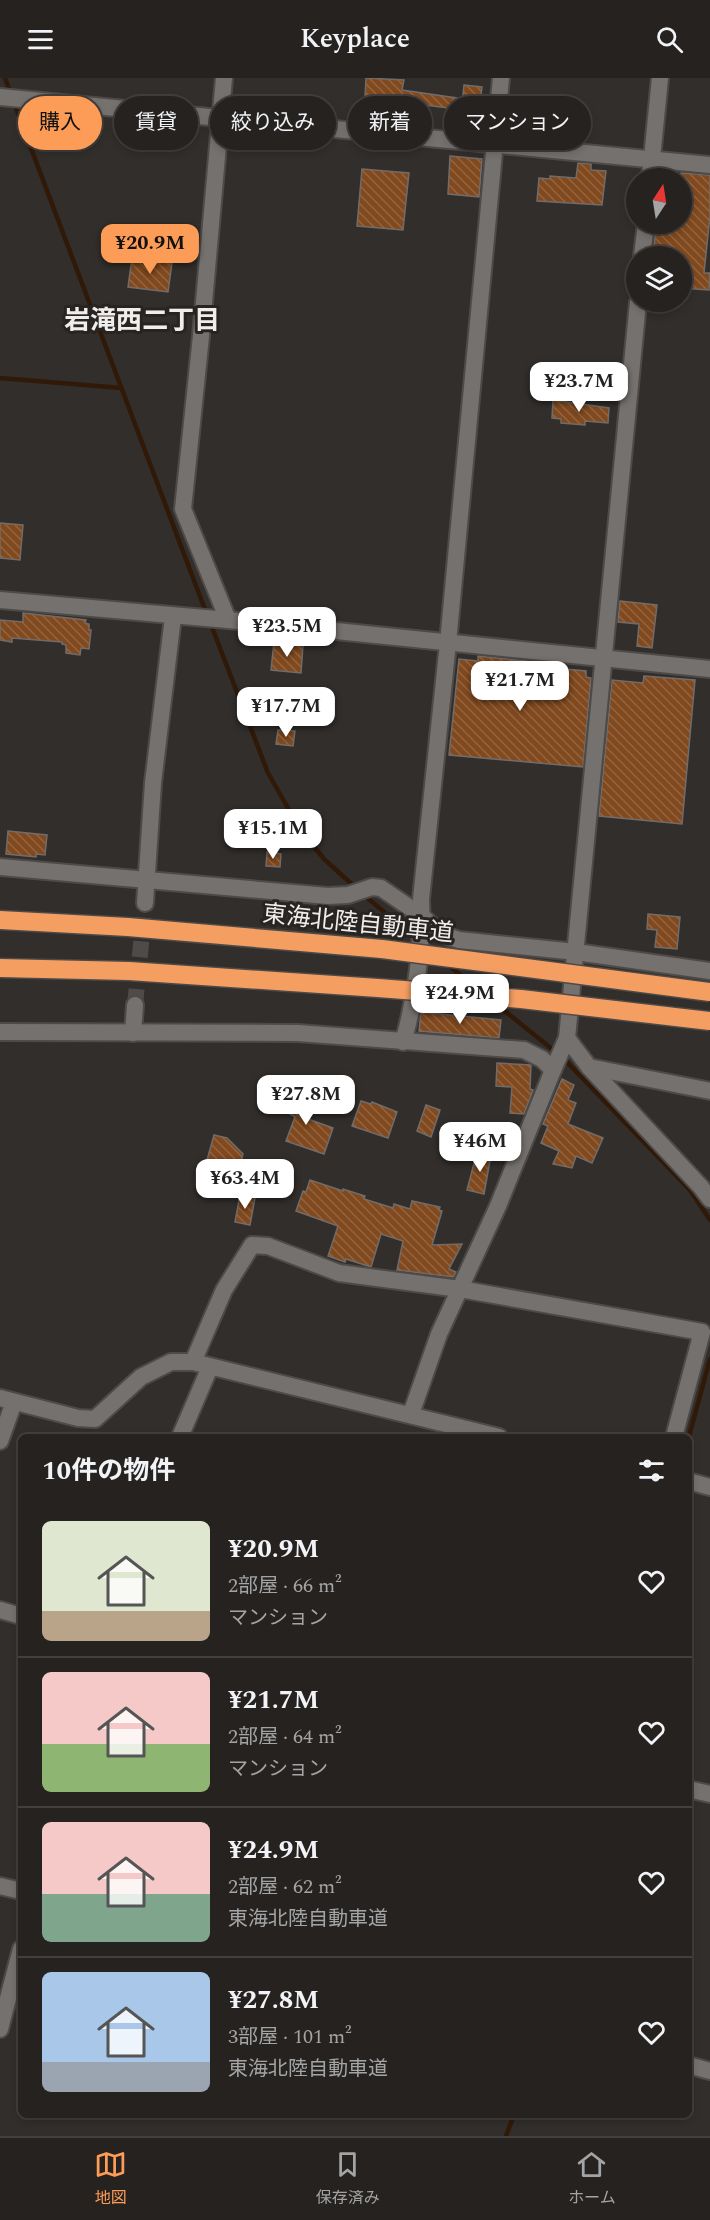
<!DOCTYPE html>
<html lang="ja">
<head>
<meta charset="utf-8">
<style>
	body { margin:0; font-family:Spectral,"Noto Sans JP",serif; background:#2d2a29; color:#f1f3f6; height:100vh; display:flex; flex-direction:column; font-size:22px; white-space:nowrap }
	* { box-sizing:border-box; margin:0 }
	p { font-size:20px; color:#a3a4a5 }
	.icon { flex:none; width:33px; height:33px; fill:none; stroke:currentColor; stroke-width:2; stroke-linecap:round; stroke-linejoin:round }
	.map { position:relative; flex:1; overflow:hidden }
	.drawer { position:absolute; left:18px; top:1356px; width:674px; height:684px; display:flex; flex-direction:column; background:#252220; border-radius:9px; box-shadow:0 3px 9px #0003,0 0 0 2px #423f3e }
	.drawer>* { flex:none }
	.hud { position:absolute; left:18px; top:18px; width:675px; height:54px; display:flex; gap:12px }
	.needle { width:39px; rotate:12deg }
	.controls { position:absolute; left:626px; top:90px; display:grid; gap:12px }
	.controls a { display:grid; place-items:center; width:66px; height:66px; border-radius:50%; background:#252220; box-shadow:0 3px 9px #0003,0 0 0 2px #423f3e; font-size:30px }
	.price { position:absolute; translate:-50% -51px; padding:0 14px; border-radius:12px; background:#fff; color:#222; font-size:20px; line-height:39px; filter:drop-shadow(0 2px 3px #0008) }
	.price::after { content:''; position:absolute; left:50%; top:36px; width:18px; height:14px; margin-left:-9px; background:inherit; clip-path:polygon(0 0,100% 0,50% 100%) }
	.price.active { background:#fd9c56; color:#111 }
	ul { padding:0; list-style:none }
	li { display:flex; align-items:center; gap:18px; height:150px; padding:0 24px }
	li+li { border-top:2px solid #423f3e }
	li span { display:grid; place-items:center; flex:none; width:168px; height:120px; border-radius:9px; color:#555 }
	li>.icon { margin-inline-start:auto }
	span .icon { width:72px; height:72px; fill:#fffc; stroke-width:1 }
	li b { font-size:26px }
	h2 { display:flex; justify-content:space-between; align-items:center; height:72px; padding:0 24px; font-size:26px }
	.pill { padding:0 21px; border-radius:27px; background:#252220; box-shadow:0 3px 9px #0003,0 0 0 2px #423f3e; font-size:21px; line-height:54px }
	.pill.active { background:#fd9c56; color:#111 }
	header { display:flex; justify-content:space-between; align-items:center; height:78px; padding:0 24px; background:#252220; font-size:27px; font-weight:600 }
	.dock { display:flex; justify-content:space-around; align-items:center; height:84px; border-top:2px solid #423f3e; background:#252220; font-size:16px; color:#a3a4a5 }
	.dock a { display:grid; justify-items:center; gap:3px }
	.dock .active { color:#fd9c56 }
	.map>svg:first-child { display:block }
</style>
</head>
<body>
<header><svg class="icon" aria-label="menu" viewBox="0 0 24 24"><path d="M4 6h16M4 12h16M4 18h16"/></svg>Keyplace<svg class="icon" aria-label="search" viewBox="0 0 24 24"><circle cx="10" cy="10" r="6"/><path d="M15 15l6 6"/></svg></header>
<div class="map">
<svg width="710" height="2058" viewBox="0 0 710 2058">
	<defs>
		<pattern id="building-back-hatch" width="6" height="6" patternUnits="userSpaceOnUse" patternTransform="scale(1.5)"><rect width="6" height="6" fill="#81491e"/><path d="M-1 5l2 2M0 0l6 6M5-1l2 2" fill="none" stroke="#93643f"/></pattern>
	</defs>
	<rect width="100%" height="100%" fill="#312e2b"/>
	<g fill="none" stroke-linecap="round" stroke-linejoin="round">
		<g stroke="#311908" stroke-width="4.5">
			<path d="M5 0 11 17"/>
			<path d="M14 25 207 537"/>
			<path d="M0 300 121 310"/>
			<path d="M210 544 268 695 300 751 324 781 355 809"/>
			<path d="M364 817 417 862"/>
			<path d="M447 886 478 911"/>
			<path d="M496 926 557 975"/>
			<path d="M563 980 690 1112 710 1142"/>
			<path d="M688 1362 710 1281"/>
			<path d="M506 2058 514 2037"/>
		</g>
	</g>
	<g fill="url(#building-back-hatch)" stroke="#716c6a" stroke-width="1.5">
		<path d="M366 0 404 2 402 12 457 20 456 31 384 22V26H379L377 41 364 39Z"/>
		<path d="M464 7 482 9 481 17 489 18 487 38 461 36Z"/>
		<path d="M450 78 482 81 479 119 448 116Z"/>
		<path d="M578 85 591 86V92L606 93 602 127 537 123 539 100 550 101V98L576 100Z"/>
		<path d="M362 91 409 95 403 152 357 148Z"/>
		<path d="M681 95 710 97V138L704 195H710L709 212 681 210V178H668V172L654 171 656 146H681Z"/>
		<path d="M132 180 172 185 168 214 128 209Z"/>
		<path d="M553 322 609 330 608 345 585 343V347L561 345V341L552 340Z"/>
		<path d="M0 445 23 447 20 482 0 480Z"/>
		<path d="M620 523 657 527 652 570 637 568 639 546 618 544Z"/>
		<path d="M23 535 86 542 85 545 89 546V552H91L89 571 81 570 80 577 66 575V567L62 566V564L12 560V564L0 562V542L23 544Z"/>
		<path d="M274 564 303 567 301 595 271 592Z"/>
		<path d="M478 578 554 586V590L586 593V599L591 600 583 689 449 677 459 581 478 583Z"/>
		<path d="M644 598 695 602 682 746 599 738 612 602 643 605Z"/>
		<path d="M278 652 295 653 293 668 276 666Z"/>
		<path d="M8 753 47 757 45 777 36 776V779L6 776Z"/>
		<path d="M267 774 281 776 280 789 266 788Z"/>
		<path d="M648 836 680 839 677 871 655 869 657 852 647 851Z"/>
		<path d="M421 934 501 942 499 960 419 953Z"/>
		<path d="M497 985 531 987 530 1011 533 1012 524 1036 510 1035 512 1009 496 1008Z"/>
		<path d="M562 1001 574 1007 568 1022 576 1025 568 1046 603 1060 592 1085 576 1078 572 1090 553 1086 559 1073 541 1065 548 1048 543 1046Z"/>
		<path d="M296 1009 309 1018 297 1037 333 1050 324 1076 286 1063 295 1039 282 1031Z"/>
		<path d="M361 1023 371 1026 372 1024 397 1034 388 1060 352 1048Z"/>
		<path d="M426 1027 440 1032 431 1059 417 1053Z"/>
		<path d="M214 1057 227 1060 243 1076 234 1109 202 1100Z"/>
		<path d="M477 1074 491 1077 484 1116 467 1112Z"/>
		<path d="M310 1102 343 1113V1111L365 1118 364 1121 393 1130 394 1126 410 1131 412 1123 440 1129 439 1132 442 1133 432 1167 462 1166 449 1191 456 1194 453 1199 397 1192 403 1163 381 1156 371 1189 346 1181 345 1184 328 1178 338 1148 296 1133 303 1113 306 1114Z"/>
		<path d="M240 1117 255 1120 250 1147 235 1144Z"/>
	</g>
	<g fill="none" stroke-linecap="round" stroke-linejoin="round">
		<path stroke="#4e4b48" stroke-width="16" stroke-dasharray="16 8" stroke-linecap="butt" d="M135 927 145 825"/>
		<defs>
			<g id="minor">
				<path d="M224 0 201 258 183 431 228 542"/>
				<path d="M650 100 660 0"/>
				<path d="M642 178 646 146"/>
				<path d="M0 522 228 542 710 591"/>
				<path d="M0 789 328 818 348 817 372 809 381 810 422 838 439 855 459 862 576 874 710 893"/>
				<path d="M145 825 153 705 173 539"/>
				<path d="M0 954 298 955 524 972 542 981 553 992 498 1128 439 1256 411 1336"/>
				<path d="M133 955 135 927"/>
				<path d="M567 960 638 224"/>
				<path d="M403 964C416 920 423 867 421 821L448 565 501 0"/>
				<path d="M589 989 701 1109 710 1121"/>
				<path d="M553 992 567 960 589 989 710 1013"/>
				<path d="M193 1284 224 1212 252 1167 268 1168 339 1195 460 1211 702 1254 674 1359"/>
				<path d="M0 1320 78 1340 95 1341 141 1299 171 1284H193L499 1359"/>
				<path d="M180 1359 210 1289"/>
				<path d="M0 1363 14 1324"/>
				<path d="M688 1403 710 1409"/>
				<path d="M0 1532 21 1538"/>
				<path d="M688 1711 710 1716"/>
				<path d="M0 1951 21 1871"/>
			</g>
			<g id="tertiary">
				<path d="M0 19 710 87"/>
				<path d="M0 1808 21 1813"/>
				<path d="M688 1987 710 1993"/>
			</g>
			<g id="motorway">
				<path d="M0 842 128 849 382 871"/>
				<path d="M0 890 129 893 378 910"/>
			</g>
		</defs>
		<use href="#minor" stroke="#4d4a48" stroke-width="20"/>
		<use href="#tertiary" stroke="#4d4a48" stroke-width="20"/>
		<use href="#motorway" stroke="#4d4a48" stroke-width="21"/>
		<use href="#minor" stroke="#75716e" stroke-width="16"/>
		<use href="#tertiary" stroke="#75716e" stroke-width="16"/>
		<use href="#motorway" stroke="#f49e62" stroke-width="18"/>
		<defs>
			<g id="motorway-bridge">
				<path d="M382 871 710 914"/>
				<path d="M378 910 521 921 710 943"/>
			</g>
		</defs>
		<use href="#motorway-bridge" stroke="#4d4a48" stroke-width="21" stroke-linecap="butt"/>
		<use href="#motorway-bridge" stroke="#f49e62" stroke-width="18"/>
	</g>
	<g text-anchor="middle" dominant-baseline="central" stroke-width="6" stroke-linejoin="round" paint-order="stroke">
		<g font-size="24" fill="#f0eeec" stroke="#272422">
			<text transform="translate(358 846) rotate(6)">東海北陸自動車道</text>
		</g>
		<g font-size="26" font-weight="bold" fill="#f0eeec" stroke="#272422">
			<text x="142" y="243">岩滝西二丁目</text>
		</g>
	</g>
</svg>
<div class="controls">
<a><svg class="needle" viewBox="-14 -14 28 28"><path d="M0-13l5 13h-10z" fill="#e53935"/><path d="M0 13l5-13h-10z" fill="#a3a4a5"/></svg></a>
<a><svg class="icon" aria-label="layers" viewBox="0 0 24 24"><path d="M12 4l9 5-9 5-9-5zM3 14l9 5 9-5"/></svg></a>
</div>
<b class="price active" style="left:150px;top:197px">¥20.9M</b>
<b class="price" style="left:579px;top:335px">¥23.7M</b>
<b class="price" style="left:287px;top:580px">¥23.5M</b>
<b class="price" style="left:520px;top:634px">¥21.7M</b>
<b class="price" style="left:286px;top:660px">¥17.7M</b>
<b class="price" style="left:273px;top:782px">¥15.1M</b>
<b class="price" style="left:460px;top:947px">¥24.9M</b>
<b class="price" style="left:306px;top:1048px">¥27.8M</b>
<b class="price" style="left:480px;top:1095px">¥46M</b>
<b class="price" style="left:245px;top:1132px">¥63.4M</b>
<div class="hud">
<a class="pill active">購入</a>
<a class="pill">賃貸</a>
<a class="pill">絞り込み</a>
<a class="pill">新着</a>
<a class="pill">マンション</a>
</div>
<section class="drawer">
<h2>10件の物件<svg class="icon" aria-label="filters" viewBox="0 0 24 24"><path d="M4 7h16M4 17h16"/><circle cx="9" cy="7" r="2"/><circle cx="15" cy="17" r="2"/></svg></h2>
<ul>
<li><span style="background:linear-gradient(#dfe7d0 75%,#b9a48a 0)"><svg class="icon" aria-label="home" viewBox="0 0 24 24"><path d="M3 11l9-7 9 7M6 9v11h12V9"/></svg></span><div><b>¥20.9M</b><p>2部屋 · 66 m²</p><p>マンション</p></div><svg class="icon" aria-label="heart" viewBox="0 0 24 24"><path d="M12 20l-8-8c-3-5 5-10 8-4 3-6 11-1 8 4z"/></svg></li>
<li><span style="background:linear-gradient(#f6c9c9 60%,#8fb573 0)"><svg class="icon" aria-label="home" viewBox="0 0 24 24"><path d="M3 11l9-7 9 7M6 9v11h12V9"/></svg></span><div><b>¥21.7M</b><p>2部屋 · 64 m²</p><p>マンション</p></div><svg class="icon" aria-label="heart" viewBox="0 0 24 24"><path d="M12 20l-8-8c-3-5 5-10 8-4 3-6 11-1 8 4z"/></svg></li>
<li><span style="background:linear-gradient(#f6c9c9 60%,#7fa58c 0)"><svg class="icon" aria-label="home" viewBox="0 0 24 24"><path d="M3 11l9-7 9 7M6 9v11h12V9"/></svg></span><div><b>¥24.9M</b><p>2部屋 · 62 m²</p><p>東海北陸自動車道</p></div><svg class="icon" aria-label="heart" viewBox="0 0 24 24"><path d="M12 20l-8-8c-3-5 5-10 8-4 3-6 11-1 8 4z"/></svg></li>
<li><span style="background:linear-gradient(#a9c7e8 75%,#9aa5b1 0)"><svg class="icon" aria-label="home" viewBox="0 0 24 24"><path d="M3 11l9-7 9 7M6 9v11h12V9"/></svg></span><div><b>¥27.8M</b><p>3部屋 · 101 m²</p><p>東海北陸自動車道</p></div><svg class="icon" aria-label="heart" viewBox="0 0 24 24"><path d="M12 20l-8-8c-3-5 5-10 8-4 3-6 11-1 8 4z"/></svg></li>
</ul>
</section>
</div>
<nav class="dock">
<a class="active"><svg class="icon" aria-label="map" viewBox="0 0 24 24"><path d="M3 6l6-2 6 2 6-2v14l-6 2-6-2-6 2zM9 4v14M15 6v14"/></svg>地図</a>
<a><svg class="icon" aria-label="saved" viewBox="0 0 24 24"><path d="M7 4h10v16l-5-4-5 4z"/></svg>保存済み</a>
<a><svg class="icon" aria-label="home" viewBox="0 0 24 24"><path d="M3 11l9-7 9 7M6 9v11h12V9"/></svg>ホーム</a>
</nav>
</body>
</html>
